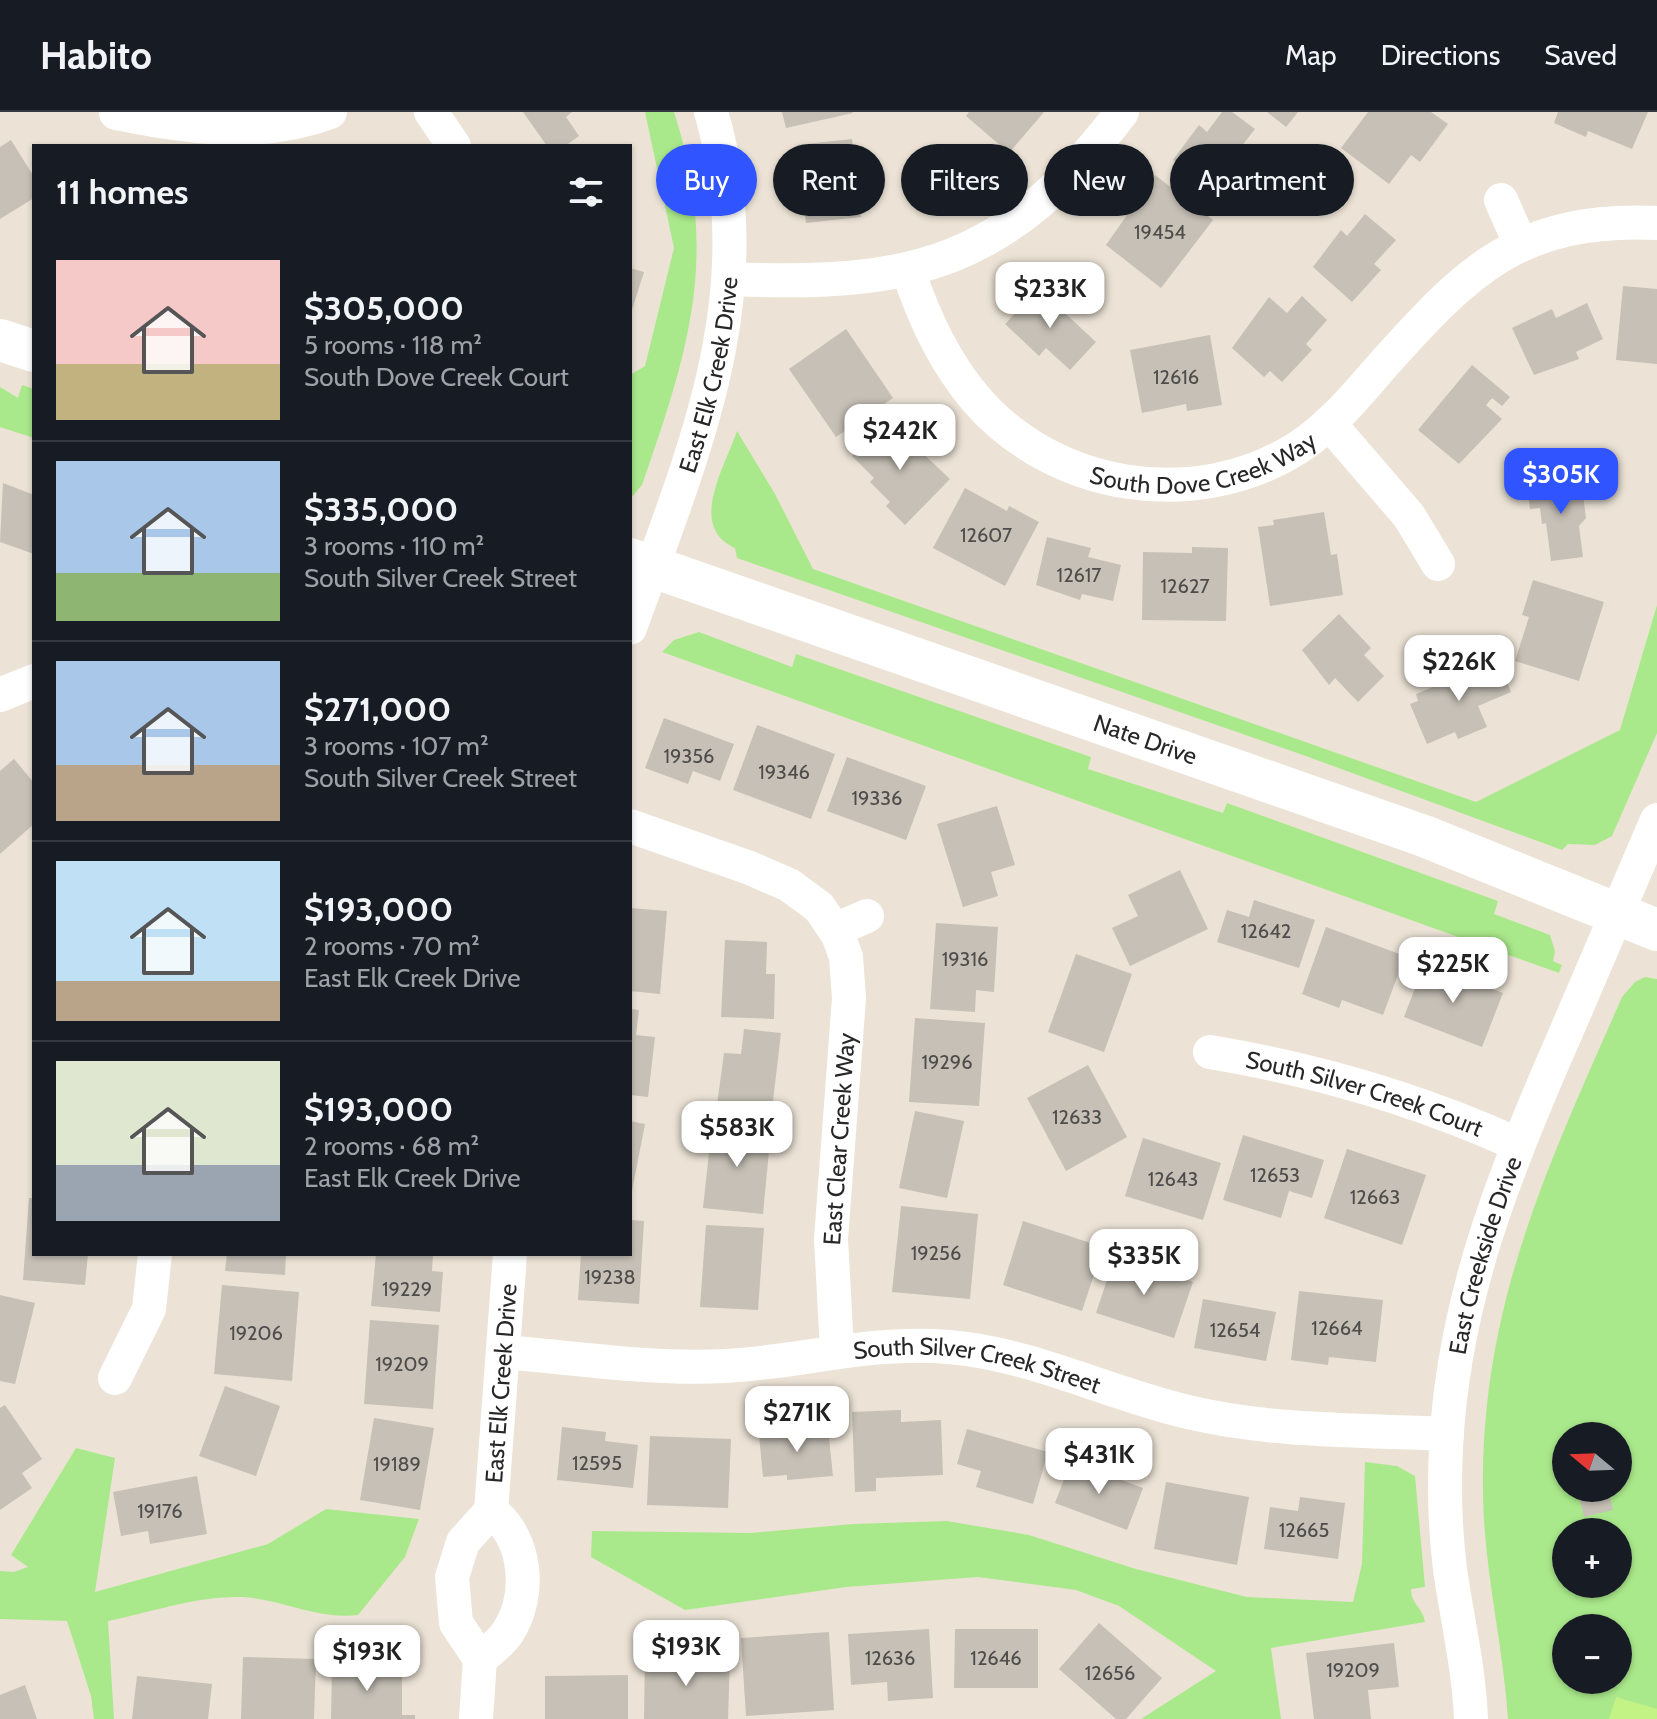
<!DOCTYPE html>
<html lang="en">
<head>
<meta charset="utf-8">
<style>
	body { margin:0; font-family:Cabin,sans-serif; background:#20242c; color:#f1f3f6; height:100vh; display:flex; flex-direction:column; font-size:30px; white-space:nowrap }
	* { box-sizing:border-box; margin:0 }
	p { font-size:26px; color:#9ea1a6 }
	.icon { flex:none; width:44px; height:44px; fill:none; stroke:currentColor; stroke-width:2; stroke-linecap:round; stroke-linejoin:round }
	.map { position:relative; flex:1; overflow:hidden }
	.sheet { position:absolute; left:32px; top:32px; width:600px; height:1112px; display:flex; flex-direction:column; background:#171b24; border-radius:0px; box-shadow:0 2px 6px #0004 }
	.sheet>* { flex:none }
	.top-card { position:absolute; left:656px; top:32px; width:760px; height:72px; display:flex; gap:16px }
	.needle { width:52px; rotate:289deg }
	.fabs { position:absolute; left:1552px; top:1310px; display:grid; gap:16px }
	.fabs a { display:grid; place-items:center; width:80px; height:80px; border-radius:50%; background:#171b24; box-shadow:0 2px 6px #0004; font-size:40px }
	.price { position:absolute; translate:-50% -68px; padding:0 18px; border-radius:16px; background:#fff; color:#222; font-size:26px; line-height:52px; filter:drop-shadow(0 2px 4px #0008) }
	.price::after { content:''; position:absolute; left:50%; top:48px; width:24px; height:18px; margin-left:-12px; background:inherit; clip-path:polygon(0 0,100% 0,50% 100%) }
	.price.current { background:#3054ff; color:#fff }
	ul { padding:0; list-style:none }
	li { display:flex; align-items:center; gap:24px; height:200px; padding:0 24px }
	li+li { border-top:2px solid #363941 }
	li span { display:grid; place-items:center; flex:none; width:224px; height:160px; border-radius:0px; color:#555 }
	li>.icon { margin-inline-start:auto }
	span .icon { width:96px; height:96px; fill:#fffc; stroke-width:1 }
	li b { font-size:34px }
	h2 { display:flex; justify-content:space-between; align-items:center; height:96px; padding:0 24px; font-size:34px }
	.tag { padding:0 28px; border-radius:36px; background:#171b24; box-shadow:0 2px 6px #0004; font-size:28px; line-height:72px }
	.tag.current { background:#3054ff; color:#fff }
	header { display:flex; align-items:center; gap:48px; box-sizing:border-box; height:112px; padding:0 40px; background:#171b24; border-bottom:2px solid #363941 }
	header strong { font-size:38px }
	nav { display:flex; gap:44px; margin-inline-start:auto; font-size:28px }
	.map>svg:first-child { display:block }
</style>
</head>
<body>
<header>
<strong>Habito</strong>
<nav><a>Map</a><a>Directions</a><a>Saved</a></nav>
</header>
<div class="map">
<svg width="1657" height="1607" viewBox="0 0 1657 1607">
	<rect width="100%" height="100%" fill="#ece3d6"/>
	<g fill="#aae98b" fill-rule="evenodd">
		<path d="M645 0H674C720 143 689 238 642 373L630 387V263L645 254 674 136Z"/>
		<path d="M22 273 34 277V326L0 315V275L18 286Z"/>
		<path d="M737 319 775 382 813 457 1476 690 1620 618 1657 493V621L1612 724 1595 733 1568 732 1562 738 1303 643 737 446 735 436C687 415 725 355 737 319Z"/>
		<path d="M699 520 792 555 796 542 1091 645 1088 657 1223 701 1227 691 1498 789 1494 802 1550 823 1555 839 1553 849 1562 853 1559 861 662 540 674 528Z"/>
		<path d="M1645 865 1657 867V1607H1508C1503 1532 1484 1458 1483 1383 1480 1193 1548 1054 1622 885L1635 870ZM1566 1324H1618V1376H1566ZM1566 1420H1618V1472H1566ZM1566 1516H1618V1568H1566Z"/>
		<path d="M76 1336 115 1346 95 1480 268 1432 326 1397 419 1407 405 1445 358 1503C319 1508 281 1487 242 1485 195 1484 153 1500 108 1509L114 1607H94L91 1584 67 1509 0 1507V1459L14 1460 28 1455 11 1443Z"/>
		<path d="M1365 1350 1397 1354 1415 1364 1425 1475 1411 1477C1411 1492 1423 1496 1425 1510L1271 1536 1281 1607H1141L1216 1559 1119 1494 1076 1478 978 1465 846 1475 685 1498 591 1445 592 1419 751 1421 853 1412 947 1409 1029 1423 1136 1457 1247 1485 1353 1490 1362 1452Z"/>
	</g>
	<path fill="#c3f285" d="M1616 1585 1657 1597V1607H1609Z"/>
	<g fill="#c6c0b6">
		<path d="M523 0H572L566 5 579 24 565 34H547Z"/>
		<path d="M782 0H852L853 1 786 16Z"/>
		<path d="M969 0H1044L1009 41 966 4Z"/>
		<path d="M1222 0H1232L1255 17 1238 39 1245 45 1214 79 1173 48 1199 13 1207 20Z"/>
		<path d="M1267 0H1298L1286 15Z"/>
		<path d="M1368 0H1431L1448 12 1420 50 1411 43 1389 72 1341 36Z"/>
		<path d="M1558 0H1648L1632 37 1588 19 1586 25 1554 11Z"/>
		<path d="M852 27 861 105 806 111 797 33Z"/>
		<path d="M11 28 34 65V86L0 107V35Z"/>
		<path d="M1155 63 1213 108 1161 176 1106 133Z"/>
		<path d="M1365 102 1396 128 1374 152 1381 158 1352 190 1313 155 1341 118 1347 124Z"/>
		<path d="M630 156 644 160 631 201H630Z"/>
		<path d="M1623 174 1657 177V252L1616 248Z"/>
		<path d="M1039 177 1096 230 1070 258 1046 236 1039 244 1005 212Z"/>
		<path d="M1302 184 1327 208 1306 232 1312 238 1282 270 1270 259 1264 265 1232 236 1269 185 1287 201Z"/>
		<path d="M1587 191 1603 227 1576 240 1579 247 1534 263 1512 216 1552 197 1556 206Z"/>
		<path d="M846 217 893 286 836 325 789 257Z"/>
		<path d="M1210 223 1222 293 1187 299 1186 292 1142 301 1130 238Z"/>
		<path d="M1472 253 1510 285 1502 294 1492 286 1486 293 1502 307 1459 352 1418 318Z"/>
		<path d="M882 312 889 318 893 313 950 367 905 413 886 394 890 390 870 370 874 366 852 344Z"/>
		<path d="M1581 368 1586 406 1579 414 1583 445 1551 449 1546 411 1542 412 1540 396 1530 397 1527 375Z"/>
		<path d="M3 371 34 383V442L0 430Z"/>
		<path d="M965 376 1007 399 1009 394 1039 410 1005 474 933 436Z"/>
		<path d="M1324 400 1331 443 1337 442 1343 483 1270 494 1258 415 1274 413 1273 408Z"/>
		<path d="M1047 425 1091 436 1088 445 1121 453 1113 489 1082 482 1080 488 1036 473Z"/>
		<path d="M1192 435 1228 436 1226 509 1142 508 1143 440 1192 441Z"/>
		<path d="M1533 468 1604 490 1579 569 1515 549 1529 505 1522 503Z"/>
		<path d="M1339 502 1371 536 1364 543 1384 564 1358 590 1335 566 1329 573 1302 538Z"/>
		<path d="M1498 548 1511 580 1478 594 1487 615 1458 627 1455 620 1427 632 1410 592 1418 589 1416 582Z"/>
		<path d="M664 606 734 632 720 669 693 659 688 672 645 656Z"/>
		<path d="M757 613 835 642 811 707 733 678Z"/>
		<path d="M847 645 926 674 906 728 827 699Z"/>
		<path d="M14 647 34 671V712L0 742V659Z"/>
		<path d="M997 694 1015 753 991 760 998 784 963 795 937 712Z"/>
		<path d="M1180 758 1208 817 1130 854 1112 816 1138 804 1128 783Z"/>
		<path d="M1254 788 1315 808 1299 856 1217 830 1227 798 1249 805Z"/>
		<path d="M630 796 667 799 660 882 630 879Z"/>
		<path d="M936 811 998 815 994 880 976 878 975 900 930 897Z"/>
		<path d="M1326 815 1405 844 1383 903 1342 888 1339 896 1302 882Z"/>
		<path d="M725 828 767 830 766 862H775L774 907 721 905Z"/>
		<path d="M1076 842 1132 862 1104 940 1048 920Z"/>
		<path d="M1425 850 1503 881 1482 935 1404 905Z"/>
		<path d="M630 897 639 898 636 923 655 925 648 985 630 983Z"/>
		<path d="M915 906 985 911 979 994 909 990Z"/>
		<path d="M744 917 781 921 771 1006 716 1000 724 941 741 942Z"/>
		<path d="M1088 953 1127 1025 1066 1059 1027 986Z"/>
		<path d="M915 999 964 1009 947 1086 899 1076Z"/>
		<path d="M630 1009 645 1012 631 1084H630Z"/>
		<path d="M712 1013 771 1018 763 1102 703 1096Z"/>
		<path d="M1243 1023 1324 1048 1312 1086 1289 1079 1281 1106 1223 1088Z"/>
		<path d="M1143 1026 1221 1051 1203 1108 1125 1084Z"/>
		<path d="M1347 1037 1426 1063 1402 1133 1324 1106Z"/>
		<path d="M29 1086H34V1142H88L85 1173 23 1168Z"/>
		<path d="M901 1094 978 1102 970 1187 892 1180Z"/>
		<path d="M630 1108 644 1109 639 1192 578 1188 581 1142H630Z"/>
		<path d="M1023 1109 1103 1135 1082 1199 1003 1173Z"/>
		<path d="M706 1113 764 1116 758 1198 700 1195Z"/>
		<path d="M227 1142H286L285 1163 225 1159Z"/>
		<path d="M376 1142H433L432 1159 443 1160 440 1200 371 1194Z"/>
		<path d="M1115 1144 1193 1170 1174 1226 1096 1201Z"/>
		<path d="M222 1173 299 1180 292 1269 214 1262Z"/>
		<path d="M1299 1179 1383 1188 1376 1250 1329 1245 1328 1253 1291 1248Z"/>
		<path d="M0 1183 35 1191 15 1272 0 1269Z"/>
		<path d="M1203 1187 1276 1200 1266 1249 1194 1236Z"/>
		<path d="M370 1208 439 1213 433 1297 364 1292Z"/>
		<path d="M225 1274 280 1294 256 1364 199 1344Z"/>
		<path d="M5 1293 42 1347 22 1361 32 1376 0 1398V1296Z"/>
		<path d="M901 1298V1310L941 1308 943 1363 876 1366V1379L855 1380 852 1300Z"/>
		<path d="M374 1306 434 1316 420 1398 360 1388Z"/>
		<path d="M562 1315 606 1320 605 1329 638 1333 633 1376 557 1368Z"/>
		<path d="M828 1316 833 1364 787 1368V1363L763 1365 759 1323Z"/>
		<path d="M967 1317 1048 1340 1033 1392 976 1375 981 1359 957 1352Z"/>
		<path d="M650 1324 731 1327 728 1396 647 1393Z"/>
		<path d="M1071 1349 1143 1376 1127 1418 1055 1391Z"/>
		<path d="M197 1364 207 1422 150 1432 148 1419 121 1424 113 1380Z"/>
		<path d="M1166 1370 1249 1385 1237 1453 1154 1437Z"/>
		<path d="M1577 1376H1608L1613 1398 1584 1405Z"/>
		<path d="M1300 1385 1345 1391 1338 1447 1264 1437 1270 1395 1298 1399Z"/>
		<path d="M1099 1511 1162 1566 1126 1607H1116L1059 1557Z"/>
		<path d="M929 1517 933 1586 888 1589 887 1570 851 1573 848 1522Z"/>
		<path d="M955 1517H1038V1576H954Z"/>
		<path d="M829 1520 834 1598 746 1604 741 1526Z"/>
		<path d="M1394 1531 1399 1575 1368 1578 1371 1607H1314L1306 1541Z"/>
		<path d="M645 1543 730 1546 728 1607H644Z"/>
		<path d="M243 1545 316 1547 314 1607H241Z"/>
		<path d="M332 1554H402V1603H415V1607H331Z"/>
		<path d="M628 1563V1607H545V1564Z"/>
		<path d="M137 1564 212 1572 208 1607H132Z"/>
		<path d="M25 1573 37 1607H0V1583Z"/>
	</g>
	<g fill="none" stroke-linecap="round" stroke-linejoin="round">
		<g stroke="#fff" stroke-width="34">
			<path d="M431 0 454 34"/>
			<path d="M116 1C189 15 258 27 330 0"/>
			<path d="M1501 88 1521 133"/>
			<path id="s1" d="M908 158C923 204 943 248 975 286 1053 378 1196 401 1299 335 1331 314 1356 284 1381 255 1467 159 1518 105 1657 111"/>
			<path d="M730 167C915 175 1007 151 1122 0"/>
			<path d="M1329 311 1409 404 1438 452"/>
			<path id="s2" d="M630 516C691 346 765 182 711 0"/>
			<path d="M0 583 34 569"/>
			<path d="M630 714 750 756 789 773 819 795 838 823 846 845 849 886 831 1127 837 1238"/>
			<path d="M835 818 867 804"/>
			<path id="s3" d="M1210 940C1318 958 1417 987 1517 1032"/>
			<path id="s4" d="M503 1240C577 1246 652 1258 726 1254 801 1250 873 1228 949 1235 1032 1242 1107 1281 1188 1300 1272 1320 1361 1318 1447 1322"/>
			<path d="M115 1266 149 1197 155 1142"/>
			<path d="M480 1547C489 1539 501 1531 508 1520 532 1483 527 1426 491 1399"/>
			<path id="s5" d="M476 1607 480 1547 456 1511 452 1465 463 1430 491 1399 510 1142"/>
			<path id="s6" d="M1471 1607C1469 1556 1457 1507 1450 1457 1445 1417 1444 1376 1446 1336 1453 1188 1505 1059 1564 925 1595 853 1626 780 1657 708"/>
		</g>
		<g stroke="#fff" stroke-width="42">
			<path d="M0 228 34 239"/>
			<path id="s7" d="M630 447 1424 724 1657 818"/>
		</g>
	</g>
	<g text-anchor="middle" dominant-baseline="central" stroke-width="6" stroke-linejoin="round" paint-order="stroke">
		<g font-size="20" fill="#4f4d4b">
			<text x="1160" y="120">19454</text>
			<text x="1176" y="265">12616</text>
			<text x="986" y="423">12607</text>
			<text x="1079" y="463">12617</text>
			<text x="1185" y="474">12627</text>
			<text x="689" y="644">19356</text>
			<text x="784" y="660">19346</text>
			<text x="877" y="686">19336</text>
			<text x="1266" y="819">12642</text>
			<text x="965" y="847">19316</text>
			<text x="947" y="950">19296</text>
			<text x="1077" y="1005">12633</text>
			<text x="1275" y="1063">12653</text>
			<text x="1173" y="1067">12643</text>
			<text x="1375" y="1085">12663</text>
			<text x="936" y="1141">19256</text>
			<text x="610" y="1165">19238</text>
			<text x="407" y="1177">19229</text>
			<text x="1337" y="1216">12664</text>
			<text x="1235" y="1218">12654</text>
			<text x="256" y="1221">19206</text>
			<text x="402" y="1252">19209</text>
			<text x="597" y="1351">12595</text>
			<text x="397" y="1352">19189</text>
			<text x="160" y="1399">19176</text>
			<text x="1304" y="1418">12665</text>
			<text x="890" y="1546">12636</text>
			<text x="996" y="1546">12646</text>
			<text x="1353" y="1558">19209</text>
			<text x="1110" y="1561">12656</text>
		</g>
		<g font-size="24" fill="#272727" stroke="#fff">
			<text stroke="none"><textPath href="#s2" startOffset="266">East Elk Creek Drive</textPath></text>
			<text stroke="none"><textPath href="#s1" startOffset="402">South Dove Creek Way</textPath></text>
			<text stroke="none"><textPath href="#s7" startOffset="546">Nate Drive</textPath></text>
			<text stroke="none"><textPath href="#s3" startOffset="160">South Silver Creek Court</textPath></text>
			<text transform="translate(839 1027) rotate(-86)">East Clear Creek Way</text>
			<text stroke="none"><textPath href="#s6" startOffset="470">East Creekside Drive</textPath></text>
			<text stroke="none"><textPath href="#s4" startOffset="478">South Silver Creek Street</textPath></text>
			<text stroke="none"><textPath href="#s5" startOffset="356">East Elk Creek Drive</textPath></text>
		</g>
	</g>
</svg>
<div class="fabs">
<a><svg class="needle" viewBox="-14 -14 28 28"><path d="M0-13l5 13h-10z" fill="#e53935"/><path d="M0 13l5-13h-10z" fill="#9ea1a6"/></svg></a>
<a>+</a>
<a>−</a>
</div>
<b class="price" style="left:1050px;top:218px">$233K</b>
<b class="price" style="left:900px;top:360px">$242K</b>
<b class="price current" style="left:1561px;top:404px">$305K</b>
<b class="price" style="left:1459px;top:591px">$226K</b>
<b class="price" style="left:1453px;top:893px">$225K</b>
<b class="price" style="left:737px;top:1057px">$583K</b>
<b class="price" style="left:1144px;top:1185px">$335K</b>
<b class="price" style="left:797px;top:1342px">$271K</b>
<b class="price" style="left:1099px;top:1384px">$431K</b>
<b class="price" style="left:686px;top:1576px">$193K</b>
<b class="price" style="left:367px;top:1581px">$193K</b>
<div class="top-card">
<a class="tag current">Buy</a>
<a class="tag">Rent</a>
<a class="tag">Filters</a>
<a class="tag">New</a>
<a class="tag">Apartment</a>
</div>
<section class="sheet">
<h2>11 homes<svg class="icon" aria-label="filters" viewBox="0 0 24 24"><path d="M4 7h16M4 17h16"/><circle cx="9" cy="7" r="2"/><circle cx="15" cy="17" r="2"/></svg></h2>
<ul>
<li><span style="background:linear-gradient(#f6c9c9 65%,#c2b280 0)"><svg class="icon" aria-label="home" viewBox="0 0 24 24"><path d="M3 11l9-7 9 7M6 9v11h12V9"/></svg></span><div><b>$305,000</b><p>5 rooms · 118 m²</p><p>South Dove Creek Court</p></div></li>
<li><span style="background:linear-gradient(#a9c7e8 70%,#8fb573 0)"><svg class="icon" aria-label="home" viewBox="0 0 24 24"><path d="M3 11l9-7 9 7M6 9v11h12V9"/></svg></span><div><b>$335,000</b><p>3 rooms · 110 m²</p><p>South Silver Creek Street</p></div></li>
<li><span style="background:linear-gradient(#a9c7e8 65%,#b9a48a 0)"><svg class="icon" aria-label="home" viewBox="0 0 24 24"><path d="M3 11l9-7 9 7M6 9v11h12V9"/></svg></span><div><b>$271,000</b><p>3 rooms · 107 m²</p><p>South Silver Creek Street</p></div></li>
<li><span style="background:linear-gradient(#bfe0f5 75%,#b9a48a 0)"><svg class="icon" aria-label="home" viewBox="0 0 24 24"><path d="M3 11l9-7 9 7M6 9v11h12V9"/></svg></span><div><b>$193,000</b><p>2 rooms · 70 m²</p><p>East Elk Creek Drive</p></div></li>
<li><span style="background:linear-gradient(#dfe7d0 65%,#9aa5b1 0)"><svg class="icon" aria-label="home" viewBox="0 0 24 24"><path d="M3 11l9-7 9 7M6 9v11h12V9"/></svg></span><div><b>$193,000</b><p>2 rooms · 68 m²</p><p>East Elk Creek Drive</p></div></li>
</ul>
</section>
</div>
</body>
</html>
